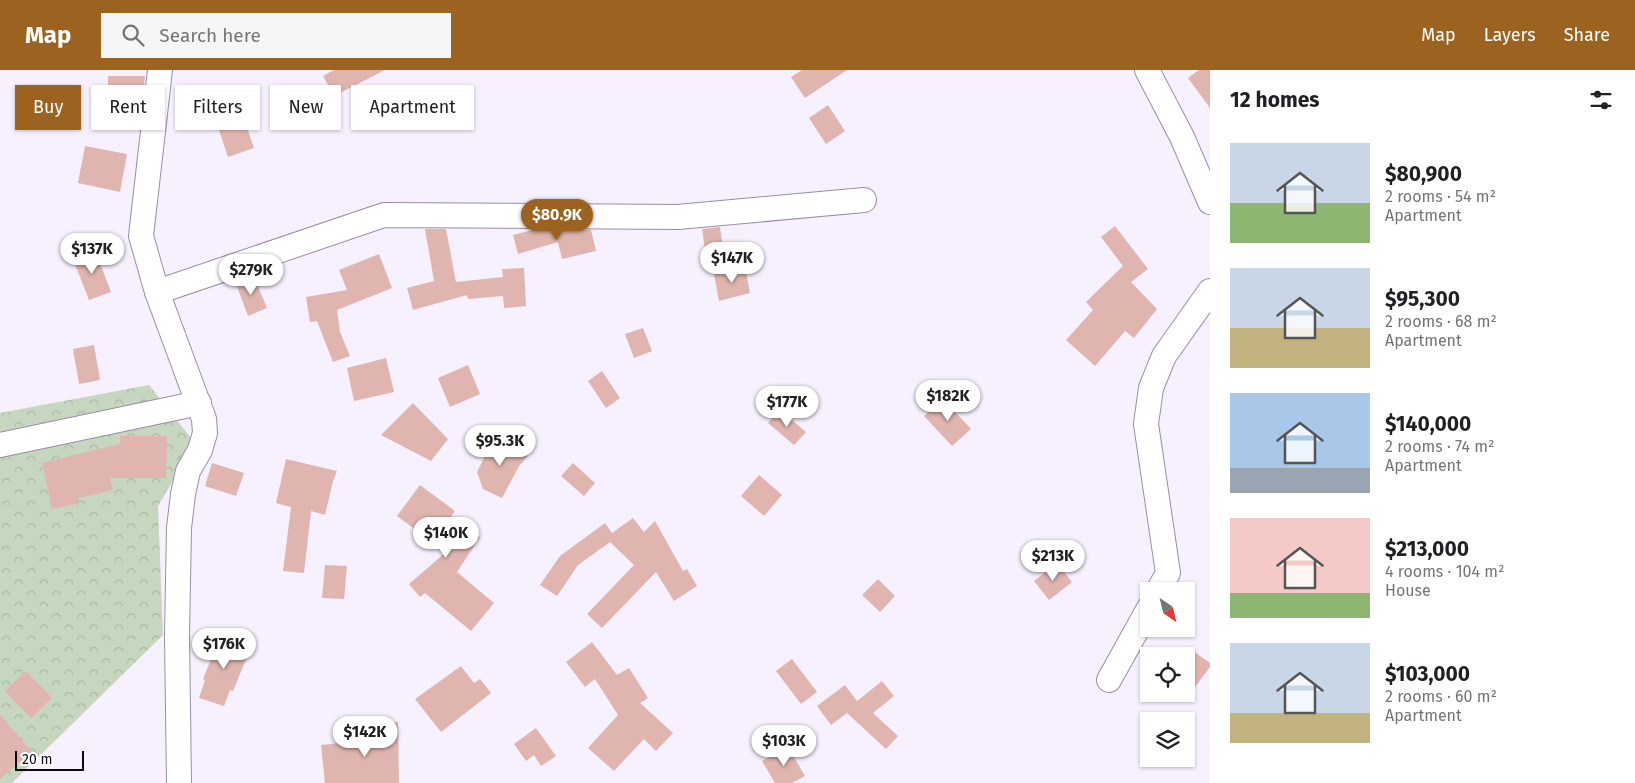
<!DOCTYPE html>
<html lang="en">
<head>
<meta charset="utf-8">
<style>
	body { margin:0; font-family:"Fira Sans",sans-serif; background:#f6f6f6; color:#202124; height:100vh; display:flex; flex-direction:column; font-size:19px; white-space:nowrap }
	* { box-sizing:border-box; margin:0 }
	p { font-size:16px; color:#757577 }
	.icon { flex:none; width:28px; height:28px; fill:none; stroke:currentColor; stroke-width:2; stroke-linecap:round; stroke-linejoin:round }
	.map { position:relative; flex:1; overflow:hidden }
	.sheet { display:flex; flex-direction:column; background:#fff; width:425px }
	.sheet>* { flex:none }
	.guide { position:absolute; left:15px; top:15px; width:475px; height:45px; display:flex; gap:10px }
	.needle { width:32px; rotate:145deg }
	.controls { position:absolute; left:1140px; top:512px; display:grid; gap:10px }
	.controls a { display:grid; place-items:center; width:55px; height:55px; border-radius:0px; background:#fff; box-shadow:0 1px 4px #0004; font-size:25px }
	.scale { position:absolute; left:15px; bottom:12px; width:69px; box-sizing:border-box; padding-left:5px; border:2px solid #0e0813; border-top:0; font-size:14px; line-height:18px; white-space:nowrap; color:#0e0813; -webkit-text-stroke:4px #fff; paint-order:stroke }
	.price { position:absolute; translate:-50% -42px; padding:0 11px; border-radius:18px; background:#fff; color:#222; font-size:16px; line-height:32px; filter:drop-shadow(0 1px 2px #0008) }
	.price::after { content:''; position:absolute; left:50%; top:30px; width:15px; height:11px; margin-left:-8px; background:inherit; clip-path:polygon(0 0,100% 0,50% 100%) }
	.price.current { background:#9b6220; color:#fff }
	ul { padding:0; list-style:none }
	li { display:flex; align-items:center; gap:15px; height:125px; padding:0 20px }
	li span { display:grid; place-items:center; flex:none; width:140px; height:100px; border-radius:0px; color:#555 }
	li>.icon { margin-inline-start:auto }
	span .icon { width:60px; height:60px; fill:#fffc; stroke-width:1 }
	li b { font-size:21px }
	h2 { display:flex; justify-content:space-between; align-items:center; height:60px; padding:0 20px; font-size:21px }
	.pill { padding:0 18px; border-radius:0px; background:#fff; box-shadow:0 1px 4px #0004; font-size:18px; line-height:45px }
	.pill.current { background:#9b6220; color:#fff }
	header { display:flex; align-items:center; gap:30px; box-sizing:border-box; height:70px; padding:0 25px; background:#9b6220; color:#fff }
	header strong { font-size:24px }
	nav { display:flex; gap:28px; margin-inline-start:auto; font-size:18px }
	.search { width:350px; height:45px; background:#f6f6f6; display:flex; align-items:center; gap:12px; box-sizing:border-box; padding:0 18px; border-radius:0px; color:#757577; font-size:19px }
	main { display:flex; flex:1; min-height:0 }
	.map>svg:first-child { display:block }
</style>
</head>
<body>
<header>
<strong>Map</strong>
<div class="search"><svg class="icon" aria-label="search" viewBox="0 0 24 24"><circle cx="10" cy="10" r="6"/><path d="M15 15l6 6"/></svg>Search here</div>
<nav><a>Map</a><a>Layers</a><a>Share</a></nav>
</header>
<main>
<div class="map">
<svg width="1210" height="713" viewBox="0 0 1210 713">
	<defs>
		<pattern id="forest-crowns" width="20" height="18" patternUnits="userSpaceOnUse" patternTransform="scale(1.25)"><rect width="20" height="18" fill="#c7d7bf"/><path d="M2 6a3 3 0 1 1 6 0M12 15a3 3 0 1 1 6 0" fill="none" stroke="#aab7a3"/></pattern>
	</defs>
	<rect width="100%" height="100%" fill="#f7f0fe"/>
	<path fill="url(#forest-crowns)" d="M149 315 195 373 158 436 163 565 12 713H0V343Z"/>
	<g fill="#e0b5af">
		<path d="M334 0H385L334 26 323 6Z"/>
		<path d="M802 0H847L805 28 791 7Z"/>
		<path d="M1199 0H1210V38L1188 8Z"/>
		<path d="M108 6H145L143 26H108Z"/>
		<path d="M828 35 845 61 826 74 809 48Z"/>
		<path d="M244 49 254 78 228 87 218 57Z"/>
		<path d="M85 76 127 84 120 122 78 113Z"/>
		<path d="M1115 156 1148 199 1131 212 1157 239 1134 268 1125 261 1095 296 1066 270 1093 240 1086 232 1123 196 1101 167Z"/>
		<path d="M720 157 723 178 705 180 702 159Z"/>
		<path d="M425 159H446L456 212 503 207 502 199 524 198 526 236 504 238 503 226 468 229 467 225 413 240 407 218 434 211Z"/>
		<path d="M533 160H591L596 181 562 189 558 172 518 184 513 165Z"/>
		<path d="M95 180 111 222 89 230 73 189Z"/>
		<path d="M379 184 392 218 337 240 340 262 350 286 333 292 317 251 310 252 306 227 347 220 339 200Z"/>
		<path d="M745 197 750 223 719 231 714 204Z"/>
		<path d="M254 207 267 238 248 246 236 214Z"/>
		<path d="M643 258 652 281 634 288 625 264Z"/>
		<path d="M94 275 100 310 79 314 73 279Z"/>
		<path d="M386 288 394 322 354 331 347 298Z"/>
		<path d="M468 295 480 324 450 337 438 308Z"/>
		<path d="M602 301 620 328 606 338 588 311Z"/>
		<path d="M943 329 971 359 952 376 924 346Z"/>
		<path d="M413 333 448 369 431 391 381 365Z"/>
		<path d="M780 340 806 362 794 375 768 353Z"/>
		<path d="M120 366H167L166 408H110L113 420 78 428 79 433 52 439 42 393 120 374Z"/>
		<path d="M505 367 528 386 519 396 502 428 483 419 477 402 489 378 493 381Z"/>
		<path d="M286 389 337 401 333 411 325 445 311 441 304 503 283 501 291 437 276 433Z"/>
		<path d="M212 393 244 403 236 426 205 416Z"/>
		<path d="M573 393 595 413 584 426 561 406Z"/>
		<path d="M759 405 782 425 764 446 741 426Z"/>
		<path d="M420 415 455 441 450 448 480 467 457 502 494 533 471 561 425 523 420 527 409 514 446 482 397 446Z"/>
		<path d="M633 448 644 462 655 451 683 501 687 499 697 516 674 531 656 502 602 558 587 544 634 495 610 472 578 495 557 526 540 515 560 486 605 453 612 463Z"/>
		<path d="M1057 493 1072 512 1049 530 1034 511Z"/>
		<path d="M325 495 347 496 344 529 322 528Z"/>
		<path d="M878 509 895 526 880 542 862 525Z"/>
		<path d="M221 565 251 577 233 621 230 620 224 636 199 628 205 610 203 609Z"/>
		<path d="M592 572 617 605 629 598 648 628 640 633 673 663 656 681 644 669 614 701 588 678 618 645 595 609 585 617 566 592Z"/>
		<path d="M1186 576 1210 593V597L1186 629Z"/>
		<path d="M792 589 817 622 801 634 776 601Z"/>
		<path d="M461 596 474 613 480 609 491 623 441 662 415 629Z"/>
		<path d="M26 601 52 628 31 648 5 621Z"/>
		<path d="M882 611 894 626 873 643 898 666 886 679 847 643 831 655 817 636 845 615 857 631Z"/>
		<path d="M0 645 32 681 0 709Z"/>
		<path d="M398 652 399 713H325L321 675 366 670V654Z"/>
		<path d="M536 658 556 686 541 696 534 685 526 691 514 674Z"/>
		<path d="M788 677 805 706 792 713H775L762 691Z"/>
	</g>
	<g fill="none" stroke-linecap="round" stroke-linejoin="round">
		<defs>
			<g id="minor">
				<path d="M160 0 141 166 157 222 204 349 205 363 200 380 188 401 183 424 179 458 177 565 179 713"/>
				<path d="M1147 0 1182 67 1210 132"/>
				<path d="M157 222 384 145 678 147 864 130"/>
				<path d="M0 375 199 333"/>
				<path d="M1158 521 1168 503 1146 354 1151 318 1164 286 1210 221"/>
				<path d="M1109 610 1149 538"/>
			</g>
		</defs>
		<use href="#minor" stroke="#9b8cab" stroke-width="26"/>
		<use href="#minor" stroke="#fff" stroke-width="24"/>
	</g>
</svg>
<div class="controls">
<a><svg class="needle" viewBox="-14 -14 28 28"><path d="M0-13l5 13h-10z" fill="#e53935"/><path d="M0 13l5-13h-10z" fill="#757577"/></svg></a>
<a><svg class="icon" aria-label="locate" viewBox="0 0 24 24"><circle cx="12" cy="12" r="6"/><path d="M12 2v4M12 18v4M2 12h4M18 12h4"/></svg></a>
<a><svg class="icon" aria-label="layers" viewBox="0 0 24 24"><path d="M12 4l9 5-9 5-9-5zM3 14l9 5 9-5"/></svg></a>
</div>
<div class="scale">20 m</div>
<b class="price current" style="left:557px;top:171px">$80.9K</b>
<b class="price" style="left:92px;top:205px">$137K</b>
<b class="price" style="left:732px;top:214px">$147K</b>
<b class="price" style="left:251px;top:226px">$279K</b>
<b class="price" style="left:948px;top:352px">$182K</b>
<b class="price" style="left:787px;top:358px">$177K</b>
<b class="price" style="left:500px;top:397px">$95.3K</b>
<b class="price" style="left:446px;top:489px">$140K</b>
<b class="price" style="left:1053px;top:512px">$213K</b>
<b class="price" style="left:224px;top:600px">$176K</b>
<b class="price" style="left:365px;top:688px">$142K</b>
<b class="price" style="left:784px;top:697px">$103K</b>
<div class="guide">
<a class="pill current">Buy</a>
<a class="pill">Rent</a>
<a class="pill">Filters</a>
<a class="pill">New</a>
<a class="pill">Apartment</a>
</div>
</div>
<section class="sheet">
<h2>12 homes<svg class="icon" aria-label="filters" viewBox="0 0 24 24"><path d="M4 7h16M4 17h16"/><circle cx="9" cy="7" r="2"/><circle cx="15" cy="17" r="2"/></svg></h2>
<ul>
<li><span style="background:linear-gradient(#c9d6e8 60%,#8fb573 0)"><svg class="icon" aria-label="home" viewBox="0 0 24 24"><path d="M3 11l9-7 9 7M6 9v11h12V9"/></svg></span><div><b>$80,900</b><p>2 rooms · 54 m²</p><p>Apartment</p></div></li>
<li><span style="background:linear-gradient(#c9d6e8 60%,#c2b280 0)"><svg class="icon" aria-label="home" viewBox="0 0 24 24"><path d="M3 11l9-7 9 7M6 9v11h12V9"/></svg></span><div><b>$95,300</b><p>2 rooms · 68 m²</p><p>Apartment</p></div></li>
<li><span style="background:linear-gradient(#a9c7e8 75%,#9aa5b1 0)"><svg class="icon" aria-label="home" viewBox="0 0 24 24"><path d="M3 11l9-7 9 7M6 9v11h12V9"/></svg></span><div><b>$140,000</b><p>2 rooms · 74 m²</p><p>Apartment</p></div></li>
<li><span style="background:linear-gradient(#f6c9c9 75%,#8fb573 0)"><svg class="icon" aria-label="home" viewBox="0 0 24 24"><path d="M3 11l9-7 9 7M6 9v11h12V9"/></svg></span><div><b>$213,000</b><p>4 rooms · 104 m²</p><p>House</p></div></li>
<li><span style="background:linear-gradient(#c9d6e8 70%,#c2b280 0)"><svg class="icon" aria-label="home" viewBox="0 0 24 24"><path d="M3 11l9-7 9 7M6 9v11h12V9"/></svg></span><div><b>$103,000</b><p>2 rooms · 60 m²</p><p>Apartment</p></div></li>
</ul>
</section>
</main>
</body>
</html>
